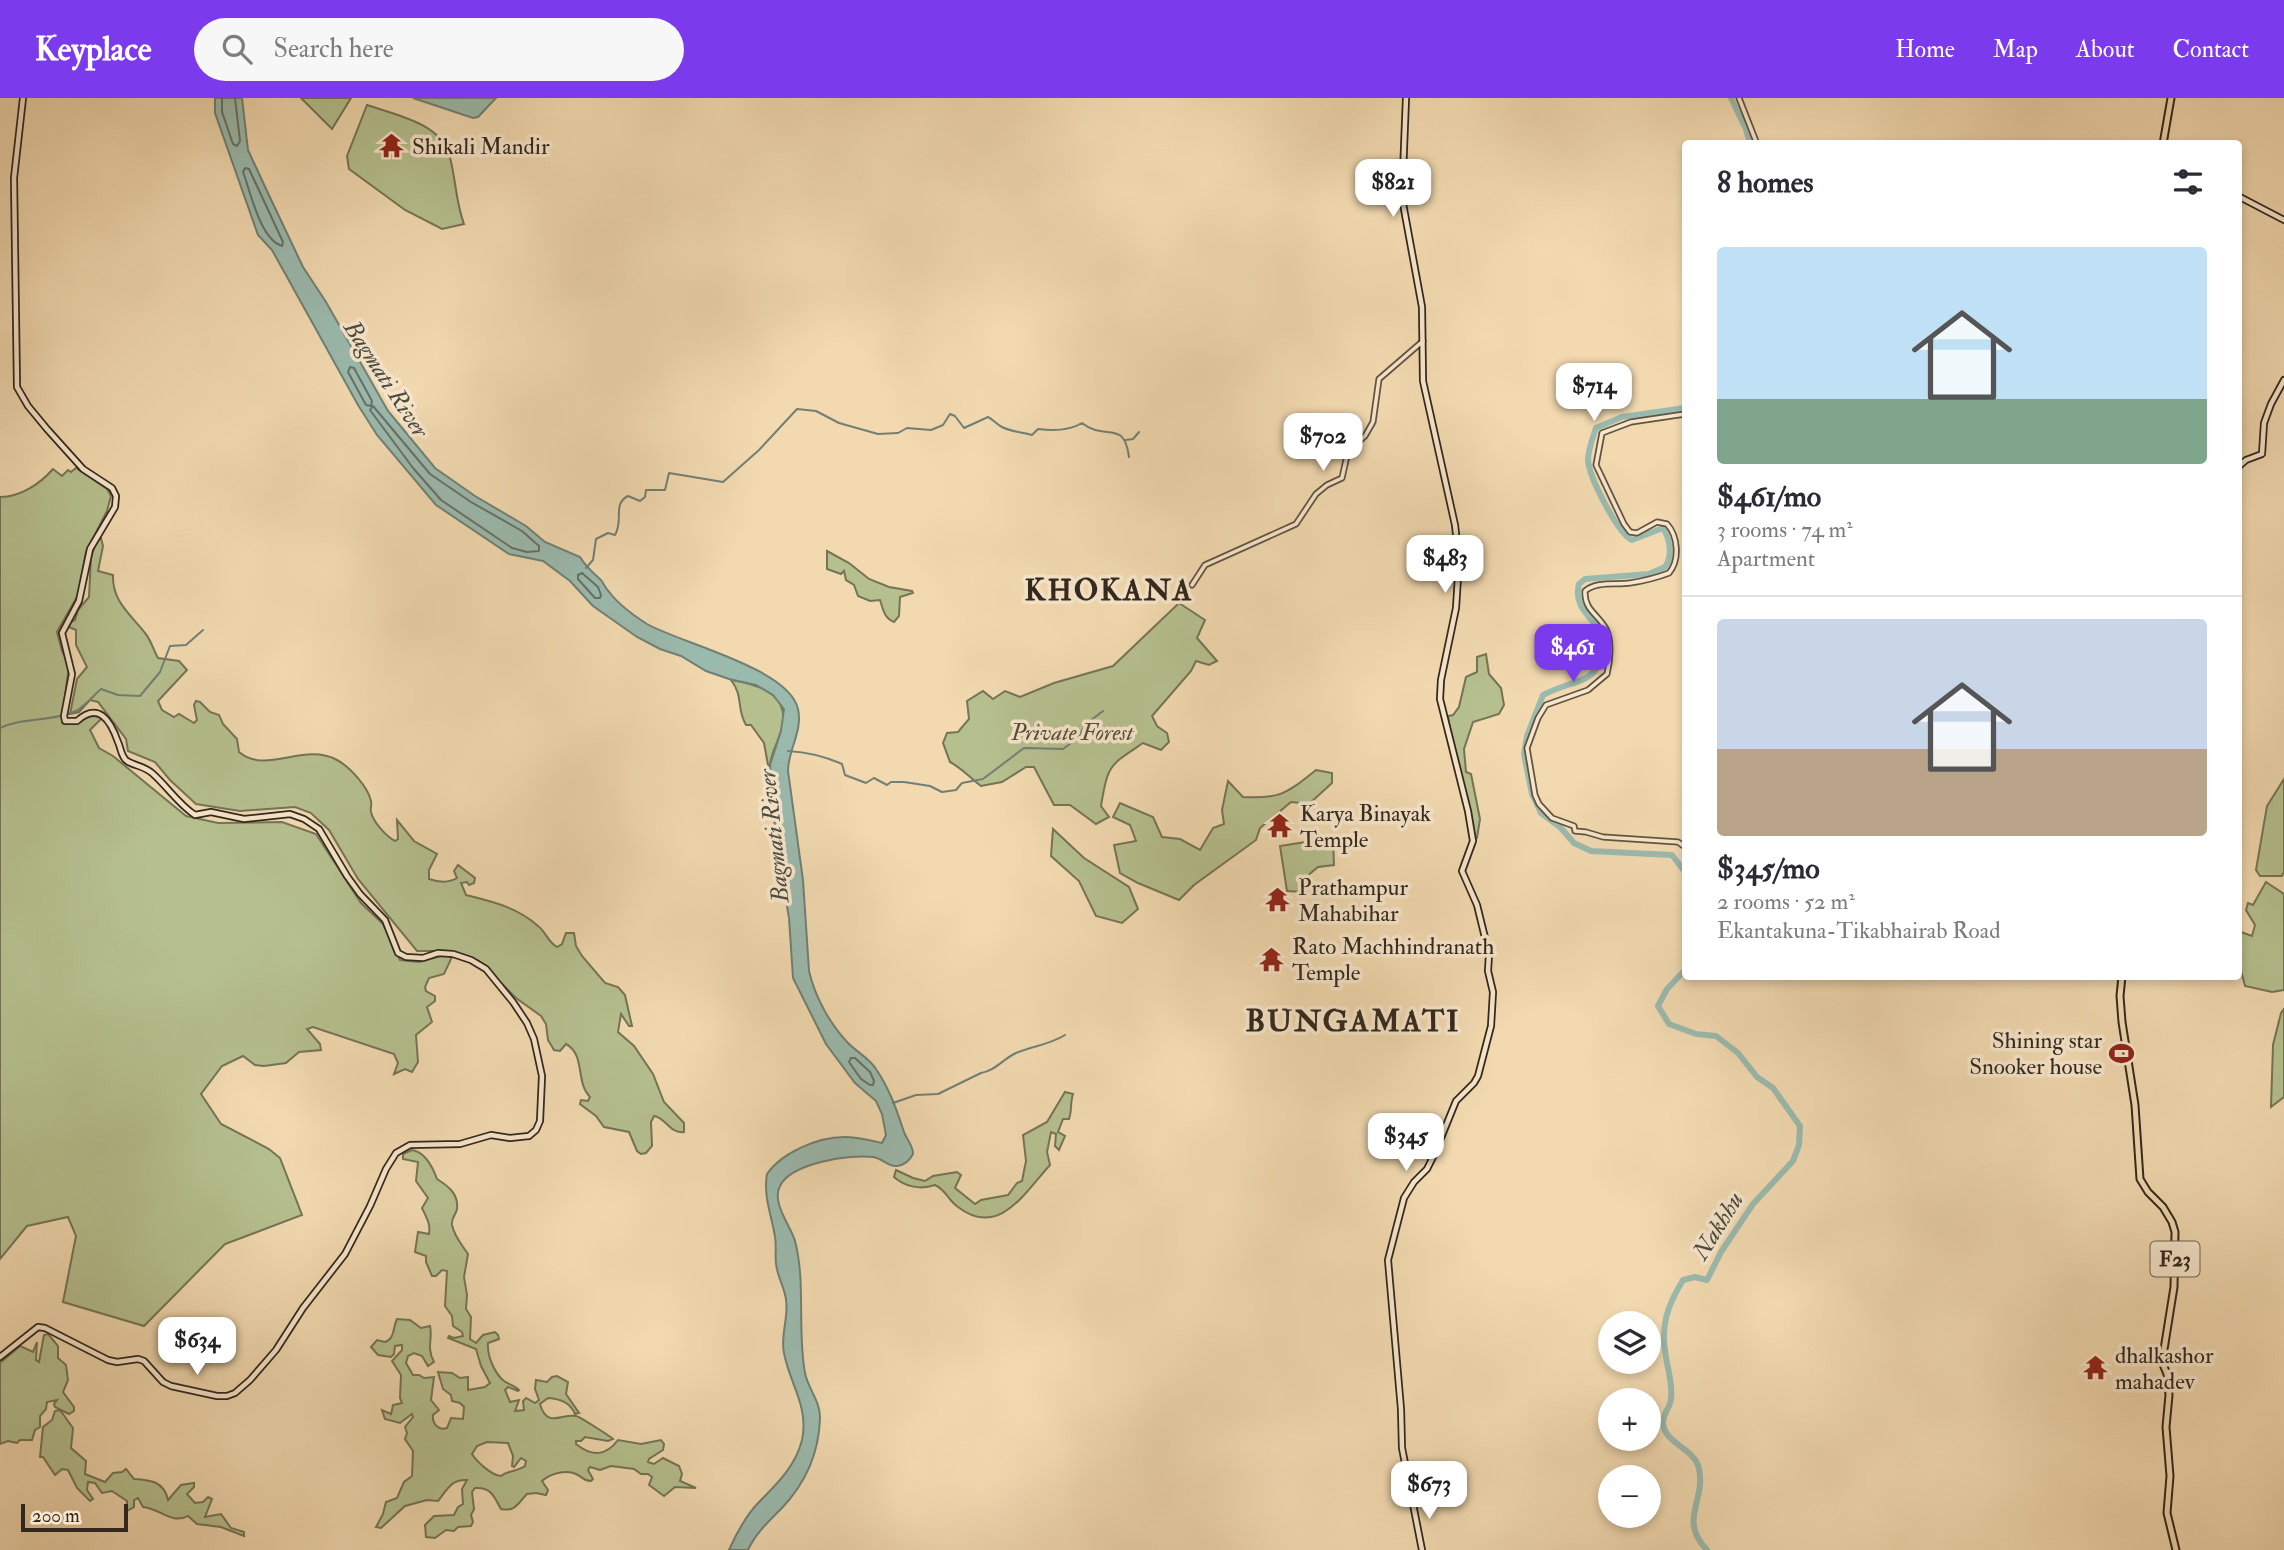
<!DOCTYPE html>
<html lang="en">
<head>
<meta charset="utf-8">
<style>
	body { margin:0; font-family:"IM FELL Double Pica",serif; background:#f7f7f7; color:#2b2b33; height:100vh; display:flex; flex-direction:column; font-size:26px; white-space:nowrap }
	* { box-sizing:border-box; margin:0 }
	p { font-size:23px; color:#7c7c81 }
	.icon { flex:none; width:38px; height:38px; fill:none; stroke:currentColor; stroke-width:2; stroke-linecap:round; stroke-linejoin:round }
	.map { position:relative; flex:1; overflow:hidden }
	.panel { position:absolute; left:1682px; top:42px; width:560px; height:840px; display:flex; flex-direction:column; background:#fff; border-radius:7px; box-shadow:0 4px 10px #0003 }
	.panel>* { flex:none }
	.buttons { position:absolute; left:1598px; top:1213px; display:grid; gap:14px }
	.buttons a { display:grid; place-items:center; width:63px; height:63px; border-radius:50%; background:#fff; box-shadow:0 4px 10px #0003; font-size:35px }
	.scale { position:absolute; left:21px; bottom:18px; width:107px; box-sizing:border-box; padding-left:7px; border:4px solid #32281d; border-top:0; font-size:19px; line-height:24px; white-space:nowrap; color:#32281d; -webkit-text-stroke:5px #f7e6cc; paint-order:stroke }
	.price { position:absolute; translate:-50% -60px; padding:0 16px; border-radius:14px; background:#fff; color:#222; font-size:23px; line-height:46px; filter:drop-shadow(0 2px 4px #0008) }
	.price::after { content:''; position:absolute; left:50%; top:42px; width:21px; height:16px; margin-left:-10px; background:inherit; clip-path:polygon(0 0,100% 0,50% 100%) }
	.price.current { background:#7c3aed; color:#fff }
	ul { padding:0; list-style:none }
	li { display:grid; align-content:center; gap:14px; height:371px; padding:0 35px }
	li+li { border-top:2px solid #e1e1e2 }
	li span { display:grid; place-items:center; height:217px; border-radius:7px; color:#555 }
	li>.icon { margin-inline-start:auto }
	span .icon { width:126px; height:126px; fill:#fffc; stroke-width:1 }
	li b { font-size:30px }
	h2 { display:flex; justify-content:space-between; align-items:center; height:84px; padding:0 35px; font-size:30px }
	header { display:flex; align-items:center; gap:42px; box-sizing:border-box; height:98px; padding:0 35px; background:#7c3aed; color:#fff }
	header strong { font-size:33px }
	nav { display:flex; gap:38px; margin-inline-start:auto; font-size:24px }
	.search { width:490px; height:63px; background:#f7f7f7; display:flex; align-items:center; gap:18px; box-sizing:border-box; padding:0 24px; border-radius:38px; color:#7c7c81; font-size:26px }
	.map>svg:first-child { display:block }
</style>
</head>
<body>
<header>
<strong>Keyplace</strong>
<div class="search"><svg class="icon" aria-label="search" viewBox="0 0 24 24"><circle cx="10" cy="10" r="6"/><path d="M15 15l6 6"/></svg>Search here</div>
<nav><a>Home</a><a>Map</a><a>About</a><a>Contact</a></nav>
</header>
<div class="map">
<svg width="2284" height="1452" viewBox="0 0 2284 1452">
	<rect width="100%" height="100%" fill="#f2d9b0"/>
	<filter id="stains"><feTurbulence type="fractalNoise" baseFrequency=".00286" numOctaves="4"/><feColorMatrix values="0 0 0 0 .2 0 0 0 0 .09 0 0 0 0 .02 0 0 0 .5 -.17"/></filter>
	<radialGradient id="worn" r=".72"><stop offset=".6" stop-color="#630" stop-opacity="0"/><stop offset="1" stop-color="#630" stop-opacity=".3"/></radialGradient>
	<g fill="#b6c08f" stroke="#747456" stroke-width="2" fill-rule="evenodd">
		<path d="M301 0H351L332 31Z"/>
		<path d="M367 7C393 16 440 25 449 56 456 79 455 102 464 126L442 131 405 112 349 71 347 58Z"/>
		<path d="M76 370 107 391 111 398 107 413 86 454 78 497 57 534 62 553 69 567 62 622C75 630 81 623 92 615L102 620 90 632 99 650 113 658 186 718 218 725 282 724 316 736 361 805 383 826 400 862 419 864 445 857 452 859 444 876 429 880 425 889 426 893 435 898V903L427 909 432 924 416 937 418 964 412 974 405 971 394 976 398 965 394 956 313 929 307 931 320 946 321 952 299 954 286 965 264 968 255 967 243 958 222 968 201 996 221 1026 269 1051 280 1060 302 1117 225 1146 144 1228 63 1204 76 1138 68 1119 27 1128 0 1161V399C20 399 40 386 53 371L62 378 68 372 71 374Z"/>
		<path d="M101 440 103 448 98 473 113 477C112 503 130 516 145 535 151 542 153 551 158 560L179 563 187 572 158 603 162 612 174 619 179 616 194 625 197 622 194 607 196 603 200 604 210 614 219 617 223 626 237 641 239 654C266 677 304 644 337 662 350 669 368 689 371 703 372 707 370 711 371 714 373 724 386 738 395 743L398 741 397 722 414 743 437 756 429 772V781C438 784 449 785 457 780L454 773 458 767 475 780 474 785 469 787 467 784 461 785 466 797C493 804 517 809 538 828 546 834 548 844 557 849L562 846 566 835H574L576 848 582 858 605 885 618 889 625 897 632 928H629L621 916 618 934 634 948 653 976 664 1004 684 1025V1034C670 1036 666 1020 654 1018L651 1024 652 1048 646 1055 641 1056 637 1053 629 1034 604 1029 596 1018 580 1006 581 1002 588 1003 590 999C575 984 586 957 566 946L560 953 554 952 548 942 546 926 541 918 516 900 479 863 451 853H417L358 781 329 732 311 715 295 709 240 713 196 706 170 682 155 664 128 653 126 641 98 604 90 602 79 614 70 616 77 581 87 569 76 547V532L69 529V525L75 522 78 512 89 499 91 459 96 445Z"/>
		<path d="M827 453 849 465 869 481 889 489 912 493 913 495 900 499 899 518 894 524C884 520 883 511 880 502L870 503 858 498 854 487 846 482 844 473 841 476 827 471Z"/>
		<path d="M1179 505 1205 522 1197 540 1217 563 1209 567 1196 563 1191 573 1152 618 1157 628 1167 635 1169 644 1161 652 1143 645C1109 668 1108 666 1101 708L1109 719 1096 726 1070 707H1054L1034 669H1026L1002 684 981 688C970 680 962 670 950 664L943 645 947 635 958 634 969 621 967 603 983 593 993 601 1005 593 1020 599 1054 585 1113 568Z"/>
		<path d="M1486 556 1489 576 1501 590 1504 607 1499 616 1473 624 1464 651 1466 674 1471 676 1480 721 1477 740 1474 739 1453 656 1448 618 1453 617 1459 609 1466 579 1477 574V559Z"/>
		<path d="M731 582C762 587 794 598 780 636 777 646 771 656 770 667 769 674 771 682 772 689L764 645 751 627H746C736 610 744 599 731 582Z"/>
		<path d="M1316 672 1332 675V685L1309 706 1291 704 1260 730 1256 742 1194 787 1179 802 1138 785 1120 775 1114 747 1136 743 1130 727 1113 719 1120 705 1153 719 1162 739 1180 741 1200 752 1213 730 1224 726 1222 712 1228 683 1243 699C1281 701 1287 695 1316 672Z"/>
		<path d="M2284 681V774L2282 778H2260L2256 772 2267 708Z"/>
		<path d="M1053 731 1084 760 1129 789 1138 811 1122 825 1096 818 1079 783 1051 758Z"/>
		<path d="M1318 742 1333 743 1334 767 1318 769 1306 779 1304 794 1287 793 1280 748Z"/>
		<path d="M2266 784 2284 796V892L2272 894 2245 888 2238 861V833L2252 838 2255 827 2246 812 2248 805 2253 807Z"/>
		<path d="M2284 911V999L2271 1009 2273 947 2281 915Z"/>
		<path d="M1065 994 1073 996C1070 1005 1072 1013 1069 1021H1063L1058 1034 1065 1038 1059 1052 1055 1048 1056 1036 1051 1034 1047 1054 1050 1067C1026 1093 999 1141 958 1109 948 1102 946 1092 935 1087 921 1092 905 1089 894 1079L896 1072 913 1080 925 1083 933 1078 957 1074 961 1077 955 1090 975 1106 981 1102 1008 1097 1017 1085 1022 1083 1026 1063 1023 1037 1047 1024Z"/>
		<path d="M412 1052C425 1054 433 1070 437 1081 448 1088 459 1096 457 1111 456 1117 451 1120 452 1127 454 1138 462 1147 468 1156L464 1179 467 1197 466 1211 471 1219 470 1241 476 1245 483 1237 495 1234 498 1237 499 1241 488 1245C487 1257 494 1275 504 1283 508 1286 515 1288 519 1292L518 1293 508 1289 505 1292 510 1304 519 1302 515 1313 524 1312 523 1303 526 1300 535 1305 539 1302 535 1291 536 1282 547 1284 552 1279 557 1278 568 1284 566 1296 579 1315 575 1316C570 1304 560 1301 548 1300L540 1306C547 1331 562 1315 576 1318 579 1318 611 1339 613 1341L608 1343 585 1339 581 1343H576V1346C592 1359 606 1358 618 1342L641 1346 661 1342 664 1346 663 1352 649 1361 648 1364 654 1366 663 1360 679 1368 682 1376 680 1383 696 1390 675 1389 664 1398 649 1387 652 1379 648 1376H641L634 1371 611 1368 600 1372 590 1369 588 1372 593 1381 591 1383C583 1383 583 1379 576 1376 565 1371 550 1376 542 1383L548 1392 546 1397 536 1395 527 1396C518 1405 516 1414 501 1411 494 1399 492 1389 475 1390L472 1394 474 1411 471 1417 473 1424 471 1428 458 1429 454 1433 446 1432 435 1440 426 1439 425 1427 434 1418 454 1417 458 1409 463 1406 462 1391 467 1382C451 1381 447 1392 438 1403L427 1402 405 1408 381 1430 376 1429 383 1416 386 1404 397 1400 404 1384 412 1378 413 1353 405 1341 407 1335 405 1329 413 1319 412 1316 400 1325 385 1321 382 1312 391 1316 393 1307 402 1305 400 1300 401 1277 392 1263 402 1252V1247L395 1248 394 1256 391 1259 378 1257 371 1249 377 1242 385 1244C395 1241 393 1228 397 1221L410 1222 421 1230 430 1228C433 1241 426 1249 434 1264L428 1268 422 1258 414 1255 408 1258 406 1265 413 1277H419L424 1280 434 1279 431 1302 439 1312 433 1317C432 1325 438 1333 447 1330L451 1320 463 1321 464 1309 460 1305 452 1303 451 1297 443 1291 438 1274 452 1275 460 1280 468 1279V1292L485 1289 490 1285 481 1268 476 1251 448 1240 449 1238 454 1240 463 1238 462 1234 453 1228 452 1218 445 1208 447 1173 442 1172 436 1178H432L426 1164V1158L415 1154 418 1134 429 1136C431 1126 426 1119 422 1110L428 1100 416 1083 418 1064 403 1061V1056ZM487 1344 508 1345 513 1358 512 1368 514 1369 521 1360 526 1363 525 1368C517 1374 508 1372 501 1378 491 1377 477 1364 472 1356L477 1348Z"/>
		<path d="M48 1236 58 1248V1260L66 1267 68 1282 63 1294 74 1309V1313L69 1316 55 1309 54 1306 57 1302 47 1304 46 1311 40 1318V1329L35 1332 32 1342H20L17 1345 8 1343 0 1346V1265L20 1248 33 1254 37 1244 36 1262 39 1264 44 1237Z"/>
		<path d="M60 1312 73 1330 71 1350 86 1363 85 1376 105 1384 113 1375 122 1374 126 1371 134 1381C150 1382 164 1383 168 1402L181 1387 194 1385V1389L187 1396 195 1405 203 1404 208 1399 212 1401 205 1419 221 1416 231 1430 244 1434V1438L221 1429 197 1426 188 1418C172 1427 159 1410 143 1409L138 1400 134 1402V1409L127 1413V1403L112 1393 102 1395 95 1385 88 1384 87 1392 93 1401 90 1403 77 1390 68 1372 62 1371 55 1377 43 1359H40L43 1329 52 1322 55 1313Z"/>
	</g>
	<g fill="#9bbaae" stroke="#718074" stroke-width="2">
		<path d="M215 0H242L248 52 267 93 303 169 326 204 388 313 435 370 475 398 526 428 545 444 580 459C585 468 592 474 601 482 604 486 606 491 610 495 620 508 633 517 647 526 680 545 789 570 798 611 803 633 788 652 788 673L803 782 809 873C815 899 830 926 848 945 857 954 870 961 876 971 889 990 896 1010 903 1031 905 1040 913 1046 913 1056 910 1062 905 1067 897 1068 888 1069 882 1060 873 1059 850 1056 791 1065 780 1088 771 1105 791 1128 795 1143 806 1185 797 1231 805 1275 808 1291 820 1302 820 1320 819 1356 806 1385 781 1411 769 1423 755 1436 748 1452H729C737 1434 747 1416 760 1403 778 1385 796 1367 802 1342 809 1308 790 1287 784 1255 780 1238 789 1219 786 1202 785 1191 779 1182 777 1171 774 1161 777 1149 775 1139 772 1118 763 1099 767 1076 781 1055 818 1039 844 1039 857 1039 869 1042 882 1045L886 1037 882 1016 876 1003 855 985 826 946 793 880 789 820 776 743 770 667 781 633 784 611 773 597 756 587 729 581 706 573 681 558 660 551 637 539 593 508 570 483 543 463 509 456 436 407 377 337 358 307 272 152 258 137 215 15Z"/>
		<path d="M413 0H496L478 19 473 20Z"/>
	</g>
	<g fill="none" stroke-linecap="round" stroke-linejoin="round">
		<g stroke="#667166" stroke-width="2">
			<path d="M222 0V14L233 46 237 48 240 43 235 0"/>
			<path d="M245 70 249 71 283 144 282 148C260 141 251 95 243 74Z"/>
			<path d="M350 269 354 270 372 303 371 308 366 307 348 274Z"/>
			<path d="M373 308 430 376 471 404 522 433 539 448V453L527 454 512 450 441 402 413 370 370 312Z"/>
			<path d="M582 475 598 489 601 497 600 500H595L578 481V477Z"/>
			<path d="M851 960H855L870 974 874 983 873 987H870L861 981 849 964Z"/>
		</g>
		<g stroke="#718074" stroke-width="2">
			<path d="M1126 342 1133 341 1139 334"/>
			<path d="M586 470 593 462 596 441 608 435 615 437C624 422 612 406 628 398L640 403 645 399 646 392H665L669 375 723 384 759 352 797 311 816 313 839 325 878 336 898 335 907 330 931 332 943 327 950 316 955 318 964 330 988 319C994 322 996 326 1002 329 1012 334 1022 334 1032 337L1038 331C1053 333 1069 333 1082 325 1105 344 1124 320 1129 359"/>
			<path d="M0 630C23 619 52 624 76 613 85 608 93 598 101 591L118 597 140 598 160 574 170 548 186 547 203 532"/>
			<path d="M788 653C807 654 824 658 842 666L845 677 866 685 874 680 887 687 891 684H904L930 688 942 694 956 692 962 685 983 681 1024 650 1063 651 1078 640 1086 626 1103 613"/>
			<path d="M893 1005 916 997 938 996 981 975C995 973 1003 961 1016 955 1032 948 1049 947 1065 937"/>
		</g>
		<g stroke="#9bbaae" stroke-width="6">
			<path d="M1731 0 1746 31 1750 46"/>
			<path d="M1685 310 1622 319 1596 330C1593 339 1588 352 1588 362 1589 379 1618 436 1632 442L1663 430C1670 441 1673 458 1665 469L1649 476 1585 481 1579 486C1573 509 1591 518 1601 535 1606 589 1579 578 1543 597L1527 638 1524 656 1532 696 1541 715 1560 729 1574 745 1591 753 1672 757 1685 774"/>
			<path d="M1685 872 1667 891 1658 908 1669 926 1696 936 1716 938 1738 955 1757 979 1773 990 1800 1028 1799 1047 1793 1063 1753 1106 1721 1154 1707 1182 1695 1179 1683 1182C1667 1208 1660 1229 1666 1259 1668 1273 1673 1287 1671 1301 1670 1310 1662 1317 1663 1326 1666 1347 1695 1350 1699 1371 1706 1403 1678 1422 1707 1452"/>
		</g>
		<defs>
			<g id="tertiary">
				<path d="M1739 0 1757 46"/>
				<path d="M1685 316 1631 324 1602 335 1596 367 1624 426 1630 434 1637 435 1657 424 1667 426C1678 438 1680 462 1669 475 1656 480 1643 483 1630 485 1615 487 1597 483 1585 493 1584 512 1598 516 1606 531 1612 542 1610 564 1607 576L1588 592 1546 607 1538 620 1527 650 1535 697 1539 706 1552 720 1574 728 1575 733 1586 734 1603 739 1678 744 1685 749"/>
				<path d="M1192 487 1205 467 1296 426 1316 396 1327 387 1342 380 1348 353 1365 338 1373 324 1379 281 1423 243"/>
			</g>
			<g id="secondary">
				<path d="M1406 0 1402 100 1422 209 1423 283 1455 427 1459 463 1456 510 1441 582 1440 601 1468 713 1473 743 1462 773 1477 807 1489 856 1488 873 1493 894 1491 928 1478 978 1474 985 1456 1003 1434 1057 1427 1071 1414 1084 1404 1100 1388 1162 1401 1311 1402 1350 1422 1452"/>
				<path d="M2238 98 2284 122"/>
				<path d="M2238 369 2246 362 2262 356 2264 325 2271 306 2284 282"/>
				<path d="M0 1259 38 1229 45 1230 108 1262 117 1264 138 1261 144 1263 163 1284 171 1288 217 1298H227L235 1295 250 1282 276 1252 303 1210 345 1156 370 1108 386 1071 396 1055 410 1047 460 1046 491 1037 510 1040 529 1038 536 1032 540 1023 542 978 534 941 527 925 513 904 486 871 471 862 453 856 438 855 423 860 406 859 398 855 385 822 360 796 347 778 319 731 304 721 290 716 244 721 211 714 195 717C178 706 167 688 152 675 144 668 135 668 127 663 121 659 121 650 118 644 110 621 98 604 77 623H65L64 618 72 576 62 535 79 503 90 451 115 409 116 398 112 390 83 371 47 331 28 308 17 289 14 80 23 0"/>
			</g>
			<g id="primary">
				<path d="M2163 46 2171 0"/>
				<path d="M2122 878 2120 898 2122 924 2135 1007 2140 1081 2148 1094 2163 1109 2172 1124 2175 1134 2174 1189 2162 1264 2167 1276 2169 1297 2166 1329 2170 1378 2167 1415 2176 1452"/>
			</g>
		</defs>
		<use href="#tertiary" stroke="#625442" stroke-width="7"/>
		<use href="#secondary" stroke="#32281d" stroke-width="8"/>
		<use href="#primary" stroke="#32281d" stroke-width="9"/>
		<use href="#tertiary" stroke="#f7e6cc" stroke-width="3.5"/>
		<use href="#secondary" stroke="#f7e6cc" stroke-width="4.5"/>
		<use href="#primary" stroke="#f2d9b0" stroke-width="5"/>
	</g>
	<defs>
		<symbol id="temple-bare" viewBox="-9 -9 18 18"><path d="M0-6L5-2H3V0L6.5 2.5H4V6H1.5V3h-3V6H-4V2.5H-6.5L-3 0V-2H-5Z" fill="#8f2418" stroke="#f7e6cc" stroke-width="2.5" paint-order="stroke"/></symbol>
		<symbol id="stadium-bare" viewBox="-9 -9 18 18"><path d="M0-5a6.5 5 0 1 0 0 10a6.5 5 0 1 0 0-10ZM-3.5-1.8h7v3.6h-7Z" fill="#8f2418" stroke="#f7e6cc" stroke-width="2.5" paint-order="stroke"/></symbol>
	</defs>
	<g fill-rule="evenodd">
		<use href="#temple-bare" x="374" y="30" width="35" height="35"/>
		<use href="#temple-bare" x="1262" y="710" width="35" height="35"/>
		<use href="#temple-bare" x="1260" y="784" width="35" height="35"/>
		<use href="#temple-bare" x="1254" y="844" width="35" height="35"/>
		<use href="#stadium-bare" x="2104" y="938" width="35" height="35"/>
		<use href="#temple-bare" x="2078" y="1252" width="35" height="35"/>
	</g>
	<g text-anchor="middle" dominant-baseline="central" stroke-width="7" stroke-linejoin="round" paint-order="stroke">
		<rect fill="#f7e6cc" stroke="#6d6152" stroke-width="2" x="2150.5" y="1143.5" width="49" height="35" rx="5"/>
		<g font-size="21" font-weight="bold" fill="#32281d">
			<text x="2175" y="1161">F23</text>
		</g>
		<g font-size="23" fill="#32281d" stroke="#f7e6cc" text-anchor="start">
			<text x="412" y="48">Shikali Mandir</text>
			<text x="1300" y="715">Karya Binayak<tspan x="1300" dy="26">Temple</tspan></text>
			<text x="1298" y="789">Prathampur<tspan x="1298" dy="26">Mahabihar</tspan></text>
			<text x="1292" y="848">Rato Machhindranath<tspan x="1292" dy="26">Temple</tspan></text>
			<text x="2102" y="942" text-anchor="end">Shining star<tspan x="2102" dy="26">Snooker house</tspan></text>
			<text x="2115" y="1257">dhalkashor<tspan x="2115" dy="26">mahadev</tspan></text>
		</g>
		<g font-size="23" font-style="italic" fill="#534e3a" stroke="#f7e6cc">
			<text x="1072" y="634">Private Forest</text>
		</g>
		<g font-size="24" font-style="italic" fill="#4c4c41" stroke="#f7e6cc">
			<text transform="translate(386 281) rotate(57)">Bagmati River</text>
			<text transform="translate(774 738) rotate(-96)">Bagmati River</text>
			<text transform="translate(1718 1128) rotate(-58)">Nakhhu</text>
		</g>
		<g font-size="30" font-weight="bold" letter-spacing="2" fill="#32281d" stroke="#f7e6cc">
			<text x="1109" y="492">KHOKANA</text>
			<text x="1353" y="923">BUNGAMATI</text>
		</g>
	</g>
	<rect width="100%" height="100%" filter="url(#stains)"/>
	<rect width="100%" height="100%" fill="url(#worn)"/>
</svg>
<div class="buttons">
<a><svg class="icon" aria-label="layers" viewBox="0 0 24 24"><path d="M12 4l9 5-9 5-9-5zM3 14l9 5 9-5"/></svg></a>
<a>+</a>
<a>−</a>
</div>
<div class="scale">200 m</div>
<b class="price" style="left:1393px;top:121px">$821</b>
<b class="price" style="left:1594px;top:325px">$714</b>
<b class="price" style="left:1323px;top:375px">$702</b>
<b class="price" style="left:1445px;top:497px">$483</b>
<b class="price current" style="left:1573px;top:586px">$461</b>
<b class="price" style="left:1406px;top:1075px">$345</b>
<b class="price" style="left:197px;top:1279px">$634</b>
<b class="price" style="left:1429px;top:1423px">$673</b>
<section class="panel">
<h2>8 homes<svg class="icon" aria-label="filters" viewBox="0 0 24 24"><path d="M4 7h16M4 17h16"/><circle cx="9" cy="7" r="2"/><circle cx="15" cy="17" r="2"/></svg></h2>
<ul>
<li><span style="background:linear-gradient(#bfe0f5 70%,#7fa58c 0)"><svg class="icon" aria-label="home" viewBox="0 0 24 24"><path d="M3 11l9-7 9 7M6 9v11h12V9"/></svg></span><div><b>$461/mo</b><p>3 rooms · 74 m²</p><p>Apartment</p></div></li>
<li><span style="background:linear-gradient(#c9d6e8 60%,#b9a48a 0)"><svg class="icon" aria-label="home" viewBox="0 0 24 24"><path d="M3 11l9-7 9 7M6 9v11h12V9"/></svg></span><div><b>$345/mo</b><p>2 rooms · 52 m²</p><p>Ekantakuna-Tikabhairab Road</p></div></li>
</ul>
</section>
</div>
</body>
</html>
